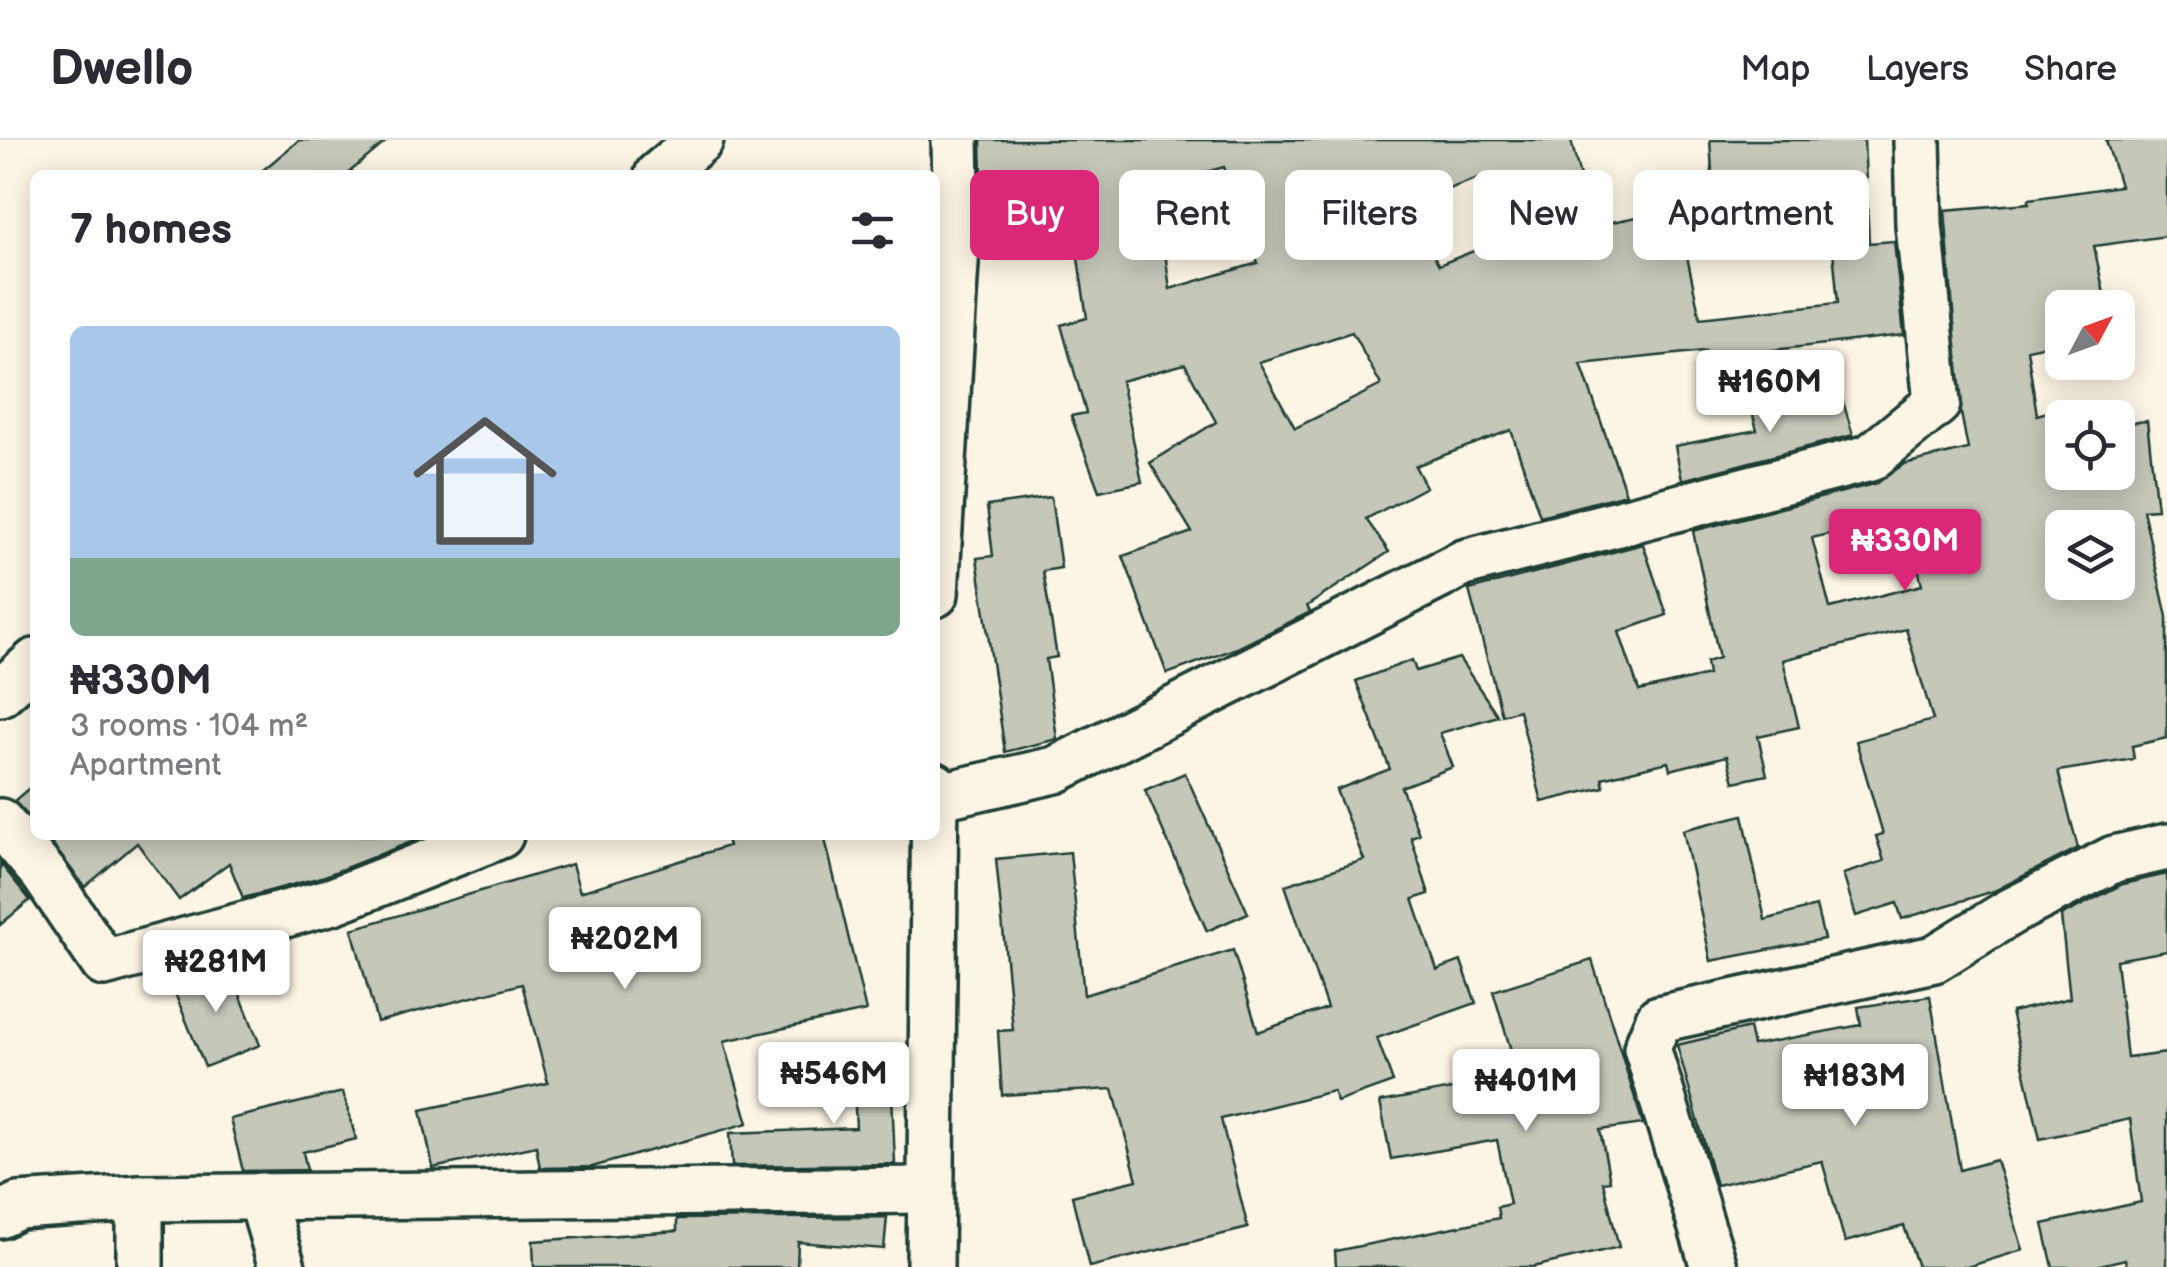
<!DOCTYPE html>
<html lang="en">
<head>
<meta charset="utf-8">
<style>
	body { margin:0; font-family:"Balsamiq Sans",sans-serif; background:#f7f7f7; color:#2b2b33; height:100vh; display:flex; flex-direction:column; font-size:38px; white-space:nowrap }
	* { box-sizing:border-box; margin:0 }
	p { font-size:32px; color:#7c7c81 }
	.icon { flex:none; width:55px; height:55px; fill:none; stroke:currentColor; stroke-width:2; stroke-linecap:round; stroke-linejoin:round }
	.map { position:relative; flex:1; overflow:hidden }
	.panel { position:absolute; left:30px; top:30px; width:910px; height:670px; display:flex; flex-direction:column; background:#fff; border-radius:15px; box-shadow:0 5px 25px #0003 }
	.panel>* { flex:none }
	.banner { position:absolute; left:970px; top:30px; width:950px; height:90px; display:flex; gap:20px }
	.needle { width:65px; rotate:49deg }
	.fabs { position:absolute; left:2045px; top:150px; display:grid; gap:20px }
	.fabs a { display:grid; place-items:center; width:90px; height:90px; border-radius:15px; background:#fff; box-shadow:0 5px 25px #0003; font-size:50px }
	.price { position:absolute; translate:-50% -85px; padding:0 22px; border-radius:10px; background:#fff; color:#222; font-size:32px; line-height:65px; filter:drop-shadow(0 2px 5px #0008) }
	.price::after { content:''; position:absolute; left:50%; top:60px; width:30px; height:22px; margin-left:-15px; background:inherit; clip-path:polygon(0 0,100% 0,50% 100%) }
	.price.current { background:#db2777; color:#fff }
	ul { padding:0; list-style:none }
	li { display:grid; align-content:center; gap:20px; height:530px; padding:0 40px }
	li span { display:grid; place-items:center; height:310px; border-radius:15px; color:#555 }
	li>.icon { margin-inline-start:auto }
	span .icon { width:180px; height:180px; fill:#fffc; stroke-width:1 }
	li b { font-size:42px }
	h2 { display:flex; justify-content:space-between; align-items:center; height:120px; padding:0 40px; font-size:42px }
	.pill { padding:0 35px; border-radius:15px; background:#fff; box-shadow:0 5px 25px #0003; font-size:35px; line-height:90px }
	.pill.current { background:#db2777; color:#fff }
	header { display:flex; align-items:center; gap:60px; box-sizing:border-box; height:140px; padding:0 50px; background:#fff; border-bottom:2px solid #e1e1e2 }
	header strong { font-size:48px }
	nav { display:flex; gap:55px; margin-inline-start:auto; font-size:35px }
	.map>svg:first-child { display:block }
</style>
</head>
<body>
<header>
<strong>Dwello</strong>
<nav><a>Map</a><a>Layers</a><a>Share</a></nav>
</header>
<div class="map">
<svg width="2167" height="1127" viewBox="0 0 2167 1127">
	<rect width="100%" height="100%" fill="#fcf5e5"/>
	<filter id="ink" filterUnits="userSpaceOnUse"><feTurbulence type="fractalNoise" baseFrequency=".01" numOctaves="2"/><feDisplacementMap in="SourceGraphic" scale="20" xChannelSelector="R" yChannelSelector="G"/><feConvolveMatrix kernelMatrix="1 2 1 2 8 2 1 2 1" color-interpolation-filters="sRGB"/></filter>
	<g filter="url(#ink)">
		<g fill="#c5c7b9" stroke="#1f3d34" stroke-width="2.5" fill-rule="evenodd">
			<path d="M299 0H388L346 35H257Z"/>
			<path d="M981 0H1571L1592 86 1677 69 1700 178 1838 163 1828 58 1714 64 1710 0H1864L1869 103 1894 101 1904 195 1705 218V211L1581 224 1626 354 1540 376 1511 290 1415 326 1426 347 1366 379 1389 412 1307 466 1310 472 1237 508 1167 534 1123 416 1192 392 1150 323 1216 282 1185 224 1121 241 1142 342 1099 351 1071 276 1086 273 1061 185 1087 178 1071 72 983 73ZM1224 27 1258 123 1170 149 1156 46ZM1489 34 1506 98 1439 125 1406 65ZM1352 192 1381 245 1295 288 1259 222Z"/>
			<path d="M2106 0H2167V96L2094 106 2107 168H2062V202L2027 209 2037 275 2058 269 2062 284V332H2118V284L2147 281 2157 369 2143 370 2167 477V598L2132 606 2134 619 2058 631 2078 708 1994 751 1902 779 1897 763 1856 776 1843 734 1884 721 1876 696 1883 694 1856 601 1933 580 1906 489 1783 520 1799 587 1758 596 1767 635 1734 642 1727 616 1670 630 1668 622 1602 638 1604 647 1542 662 1519 570 1502 575 1469 450 1643 404 1667 475 1619 492 1639 551 1708 535 1706 522 1719 518 1693 391 1877 343 1904 324 1968 309 1961 273 1945 70 2029 63V59L2120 46ZM1906 375 1922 445 1830 468 1812 398ZM2062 388H2118V442H2062Z"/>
			<path d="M1839 248 1853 295 1682 340 1675 306 1757 290 1752 272Z"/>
			<path d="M1051 357 1061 428 1043 431 1057 517 1046 519 1057 599 1005 612 977 418 993 416 987 366Z"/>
			<path d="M1459 518 1498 576 1440 593 1453 627 1401 647 1419 694 1411 697 1429 754 1413 759 1437 830 1461 821 1476 863 1377 898 1393 942 1337 962 1333 951 1221 979 1248 1088 1089 1127 1072 1056 1137 1040 1113 949 1002 955 998 891 1013 890 996 719 1070 712 1084 855 1233 810 1258 892 1327 868 1285 745 1364 720 1336 650 1390 629 1356 541 1412 520 1416 531Z"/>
			<path d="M1185 633 1248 773 1207 791 1145 650Z"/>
			<path d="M35 643V683L14 661Z"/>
			<path d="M1743 675 1765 780 1816 766 1824 799 1711 821 1683 690Z"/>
			<path d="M45 695H429L325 736 243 758 229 723 179 760 137 703 85 747Z"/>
			<path d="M725 695H824L866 871 724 901 748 983 592 1027 540 1028 536 1006 433 1028 421 970 548 943 522 844 377 882 352 789 572 724 580 752 728 706Z"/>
			<path d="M0 723 30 760 0 785Z"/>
			<path d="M2167 734V811L2116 820 2127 918 2167 913V1127H2127L2125 1119 2092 1127H2053L2043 1084 2141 1062 2130 979 2040 999 2011 872 2070 858 2061 776 2123 744Z"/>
			<path d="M1592 820 1643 984 1600 990 1610 1041 1603 1042 1619 1107 1533 1127H1336L1335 1111 1499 1078 1497 1067 1510 1064 1497 1000 1391 1019 1380 962 1519 937 1493 851Z"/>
			<path d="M228 824 260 905 205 927 172 846Z"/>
			<path d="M1930 856 1960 1030 1996 1020 2023 1110 1967 1127H1918L1904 1086 1845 1102 1822 1021 1716 1045 1677 905 1749 888 1753 905 1861 885 1858 867Z"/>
			<path d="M890 907 895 1024 732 1026 730 993 856 988 852 908Z"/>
			<path d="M343 952 356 999 303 1012 307 1030 243 1031 230 979Z"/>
			<path d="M887 1077 884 1109 798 1102 797 1127H534L533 1101 677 1091V1079Z"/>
		</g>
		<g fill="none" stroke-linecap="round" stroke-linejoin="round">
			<defs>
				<g id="minor">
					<path d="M658 35 700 0"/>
					<path d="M935 454 957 90 955 0"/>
					<path d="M0 553 35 522"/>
					<path d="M936 657 1055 630 1464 423 1870 318 1937 263 1919 85 1917 0"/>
					<path d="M0 682 44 734 104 823 333 761 500 695"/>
					<path d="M261 1056 282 1127"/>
					<path d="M140 1058V1127"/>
					<path d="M0 1075 18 1066 140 1058 929 1050"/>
					<path d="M930 1127 935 646"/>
					<path d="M1714 1127 1647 908 1659 879 1934 819 2010 772 2114 719 2167 707"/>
				</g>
			</defs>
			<use href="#minor" stroke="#1f3d34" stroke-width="52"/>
			<use href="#minor" stroke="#fcf5e5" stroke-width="45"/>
		</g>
	</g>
</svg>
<div class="fabs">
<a><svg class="needle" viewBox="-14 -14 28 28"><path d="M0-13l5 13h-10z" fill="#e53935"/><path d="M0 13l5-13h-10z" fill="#7c7c81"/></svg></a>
<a><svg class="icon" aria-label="locate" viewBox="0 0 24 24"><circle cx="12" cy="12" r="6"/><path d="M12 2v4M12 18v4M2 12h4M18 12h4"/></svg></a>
<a><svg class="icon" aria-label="layers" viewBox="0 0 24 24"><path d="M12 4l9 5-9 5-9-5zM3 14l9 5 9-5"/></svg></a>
</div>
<b class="price" style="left:1770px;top:295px">₦160M</b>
<b class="price current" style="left:1905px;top:454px">₦330M</b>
<b class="price" style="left:625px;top:852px">₦202M</b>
<b class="price" style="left:216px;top:875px">₦281M</b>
<b class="price" style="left:834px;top:987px">₦546M</b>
<b class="price" style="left:1855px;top:989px">₦183M</b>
<b class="price" style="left:1526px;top:994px">₦401M</b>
<div class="banner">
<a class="pill current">Buy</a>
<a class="pill">Rent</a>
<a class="pill">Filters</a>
<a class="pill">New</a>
<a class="pill">Apartment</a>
</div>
<section class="panel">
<h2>7 homes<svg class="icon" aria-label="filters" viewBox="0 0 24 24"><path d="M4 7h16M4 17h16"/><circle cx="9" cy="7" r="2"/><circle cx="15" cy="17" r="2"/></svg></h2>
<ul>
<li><span style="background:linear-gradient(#a9c7e8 75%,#7fa58c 0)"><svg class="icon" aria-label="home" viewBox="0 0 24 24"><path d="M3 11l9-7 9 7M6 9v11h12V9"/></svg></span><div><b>₦330M</b><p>3 rooms · 104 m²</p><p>Apartment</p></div></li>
</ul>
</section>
</div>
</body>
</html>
